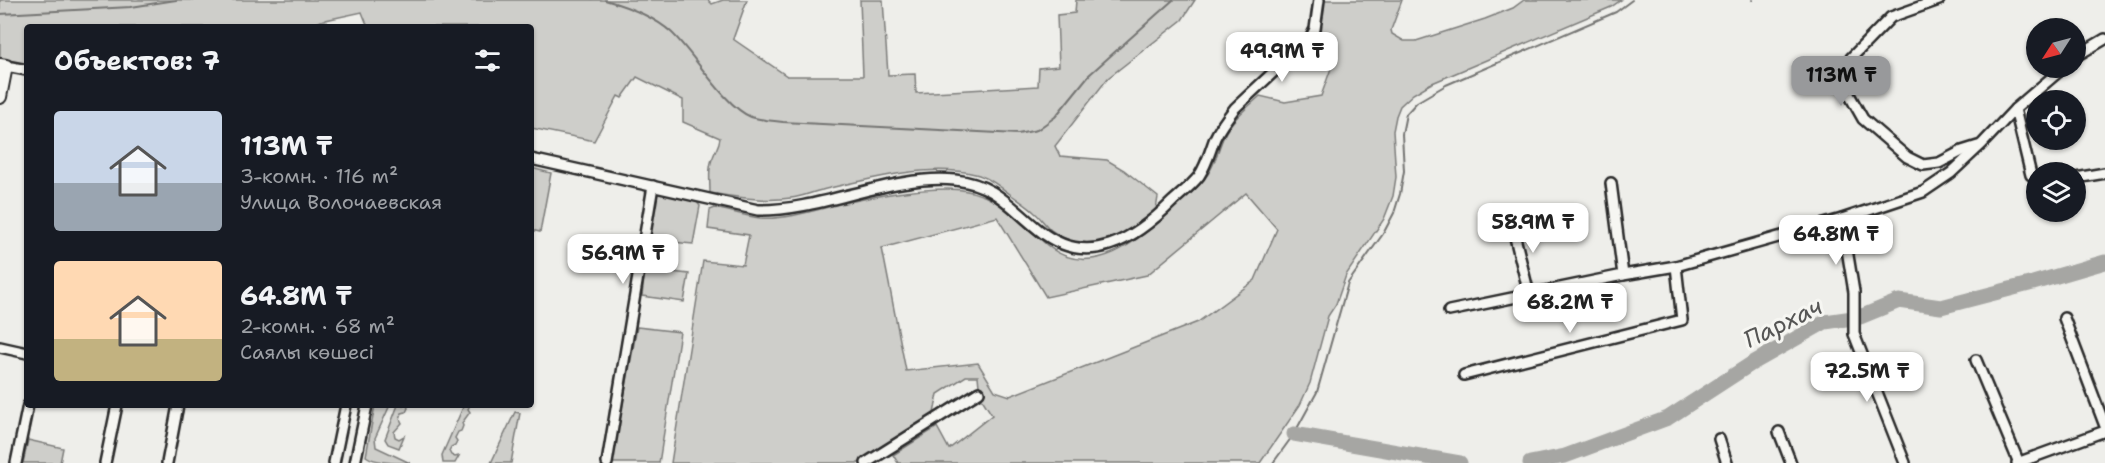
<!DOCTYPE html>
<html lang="ru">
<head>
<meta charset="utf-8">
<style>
	body { margin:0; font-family:"Shantell Sans",sans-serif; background:#242831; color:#f1f3f6; height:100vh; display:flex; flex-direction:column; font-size:22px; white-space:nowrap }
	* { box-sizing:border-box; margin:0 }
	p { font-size:20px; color:#9ea1a6 }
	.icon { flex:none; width:33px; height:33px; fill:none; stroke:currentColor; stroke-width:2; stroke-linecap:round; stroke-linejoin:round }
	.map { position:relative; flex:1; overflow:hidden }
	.details { position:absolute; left:24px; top:24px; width:510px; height:384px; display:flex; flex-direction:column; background:#171b24; border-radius:6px; box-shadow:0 2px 4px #0004 }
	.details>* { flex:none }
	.needle { width:39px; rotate:234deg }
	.buttons { position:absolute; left:2026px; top:18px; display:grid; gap:12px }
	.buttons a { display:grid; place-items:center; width:60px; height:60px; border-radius:50%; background:#171b24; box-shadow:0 2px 4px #0004; font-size:30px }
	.price { position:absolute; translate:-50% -51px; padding:0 14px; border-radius:12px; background:#fff; color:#222; font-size:20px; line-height:39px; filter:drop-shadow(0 2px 3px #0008) }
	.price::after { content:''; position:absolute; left:50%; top:36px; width:18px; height:14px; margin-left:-9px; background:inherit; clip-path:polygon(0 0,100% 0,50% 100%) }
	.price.selected { background:#98999b; color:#111 }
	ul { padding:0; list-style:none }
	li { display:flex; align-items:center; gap:18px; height:150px; padding:0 30px }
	li span { display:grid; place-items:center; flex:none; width:168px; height:120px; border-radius:6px; color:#555 }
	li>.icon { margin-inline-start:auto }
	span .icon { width:72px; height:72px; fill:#fffc; stroke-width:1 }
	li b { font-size:26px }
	h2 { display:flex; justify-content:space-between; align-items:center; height:72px; padding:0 30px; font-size:26px }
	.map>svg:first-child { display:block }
</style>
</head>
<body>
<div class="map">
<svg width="2105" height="463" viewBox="0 0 2105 463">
	<rect width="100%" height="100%" fill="#eeeeea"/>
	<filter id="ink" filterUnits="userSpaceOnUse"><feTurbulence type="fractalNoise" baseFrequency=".0167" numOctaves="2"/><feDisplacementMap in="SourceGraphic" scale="12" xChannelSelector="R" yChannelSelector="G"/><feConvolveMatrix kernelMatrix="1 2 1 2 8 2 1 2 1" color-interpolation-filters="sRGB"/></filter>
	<g filter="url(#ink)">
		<g fill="#cececa" stroke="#7c7c7a" stroke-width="1.5" fill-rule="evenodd">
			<path d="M0 0H708L712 4 723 0H747L733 39 787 76H863L860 0H883L888 75 915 74 916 93 1038 86 1039 68 1059 66 1057 15 1075 13 1076 0H1195L1182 20 1108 78 1055 146 1060 156 1107 160 1124 170 1158 197 1156 209C1125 236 1089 259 1051 230 1045 225 1041 218 1035 213 1028 206 1018 200 1010 194 999 186 988 177 975 174 928 163 868 179 822 190 812 192 802 197 791 198 764 202 737 197 710 193 710 181 708 167 713 157 716 149 719 146 720 138L683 122V100L637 77 622 98 618 96 594 141 531 128V27H368L362 12 321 21 308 27H27V64L0 59Z"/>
			<path d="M1324 0H1402L1391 30 1392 34 1404 41H1416L1485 19 1513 8 1524 0H1621L1611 7 1430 84 1413 94 1400 106 1396 116 1393 131 1396 177 1393 196 1384 219 1346 275 1336 304 1328 316 1310 383 1300 405 1260 463H898L893 455 937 427 949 449 992 415 980 396 978 376H966L938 394 933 418 862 463H671L703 261 743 265 749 235 708 229 710 210 715 208C730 211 745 216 760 218 785 220 816 210 840 204 876 196 911 189 948 189 994 189 1015 217 1047 245 1091 282 1140 240 1173 209 1185 199 1199 187 1208 174 1216 162 1218 149 1224 136 1231 120 1247 108 1260 96L1285 102 1321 96 1333 63 1304 50C1322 32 1323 24 1324 0ZM1246 193 1277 229 1255 280 1198 322 1010 396 995 391 978 363 906 371 882 248 997 217 1046 297 1147 275Z"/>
			<path d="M531 168 551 173 540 232 531 230Z"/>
			<path d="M662 193 697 202 700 206 693 244 650 240 653 201 657 194Z"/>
			<path d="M645 269 689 274 684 302 642 296Z"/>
			<path d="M637 327 680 332 659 463H612Z"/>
			<path d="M375 405H390L375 438 376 447 410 463C397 463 375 463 366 456Z"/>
			<path d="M398 405H407L408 408 406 412 402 413 400 419 402 423 394 432 395 437 399 439 404 436 399 448 388 444 385 439Z"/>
			<path d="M464 405H470L468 409 470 412 462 423 463 426 461 431 458 432 455 438 457 441 455 445 451 447 449 451 451 455 455 457 459 456 455 463H443L442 455Z"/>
			<path d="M515 412 520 413 511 463H491Z"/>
			<path d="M28 440 63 448 60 463H23Z"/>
		</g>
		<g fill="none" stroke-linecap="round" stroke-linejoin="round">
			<g stroke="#757573" stroke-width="2">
				<path d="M605 0C629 7 653 16 671 32 693 52 725 107 751 117 761 120 772 121 783 122L1018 134 1037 130 1055 117 1089 75 1173 0"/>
				<path d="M1752 0H1753"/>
				<path d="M0 14 131 7 176 0"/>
				<path d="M1273 463 1294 434 1317 392 1348 283 1383 234 1394 213 1400 194 1404 171 1402 134 1406 114 1417 102 1446 85 1616 12 1632 0"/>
			</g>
			<g stroke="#a6a6a3" stroke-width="15">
				<path d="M1294 434 1460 463"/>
				<path d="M1530 463 1565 456 1668 418 1751 364 1825 322 1860 317 1899 301 1941 307 2033 283 2105 262"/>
			</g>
			<defs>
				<g id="minor">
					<path d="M1939 0 1891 17 1851 58 1843 74 1846 89 1863 119 1907 157 1923 165 1939 163 1962 151 1978 146"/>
					<path d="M2076 56 2105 39"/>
					<path d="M6 66 27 70"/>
					<path d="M2015 109 2031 175"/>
					<path d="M531 159 758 210C822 211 890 174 955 180 995 184 1010 207 1039 230 1088 270 1135 239 1173 201 1182 193 1192 185 1199 176 1207 164 1210 151 1215 138 1220 127 1227 118 1235 108L1311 37 1315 29 1319 0"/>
					<path d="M2076 178 2105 173"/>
					<path d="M1611 183 1623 275"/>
					<path d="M2036 186H2037"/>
					<path d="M1842 219 1854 292V334L1905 463"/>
					<path d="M1511 221 1529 294"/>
					<path d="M1449 311 1623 275 1676 266 1842 219 1923 192 1951 173 1982 144 2015 109 2063 68"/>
					<path d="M2064 318 2105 426"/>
					<path d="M0 347 27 353"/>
					<path d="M1976 360 2019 463"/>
					<path d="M1464 375 1682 320 1676 266"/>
					<path d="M1779 432 1791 463"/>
					<path d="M1719 439 1727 463"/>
					<path d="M16 463 28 405"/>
					<path d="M105 463 117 405"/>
					<path d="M167 463 178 405"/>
					<path d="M334 463 346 405"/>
					<path d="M355 463 367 405"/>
					<path d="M607 463 653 186"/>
					<path d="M866 463 979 392"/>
					<path d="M2017 463 2105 431"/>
				</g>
				<path id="tertiary" d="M0 65 6 66 0 97"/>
			</defs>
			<use href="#minor" stroke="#2b2b2b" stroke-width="14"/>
			<use href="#tertiary" stroke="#2b2b2b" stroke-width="16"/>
			<use href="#minor" stroke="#f6f6f2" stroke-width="9"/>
			<use href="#tertiary" stroke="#f6f6f2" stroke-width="12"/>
		</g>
	</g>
	<g text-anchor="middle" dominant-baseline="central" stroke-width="6" stroke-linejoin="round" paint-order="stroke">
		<g font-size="24" font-style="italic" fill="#565655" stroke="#f6f6f2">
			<text transform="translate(1783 323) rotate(-26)">Пархач</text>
		</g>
	</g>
</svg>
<div class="buttons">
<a><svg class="needle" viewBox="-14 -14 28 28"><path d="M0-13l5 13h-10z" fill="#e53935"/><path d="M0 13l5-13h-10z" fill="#9ea1a6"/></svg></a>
<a><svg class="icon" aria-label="locate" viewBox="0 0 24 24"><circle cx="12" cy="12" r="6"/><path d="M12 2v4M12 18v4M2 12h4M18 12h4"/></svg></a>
<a><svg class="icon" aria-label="layers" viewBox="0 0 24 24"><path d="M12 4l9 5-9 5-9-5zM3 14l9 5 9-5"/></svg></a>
</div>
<b class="price" style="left:1282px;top:83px">49.9M ₸</b>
<b class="price selected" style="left:1841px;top:107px">113M ₸</b>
<b class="price" style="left:1533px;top:254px">58.9M ₸</b>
<b class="price" style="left:1836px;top:266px">64.8M ₸</b>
<b class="price" style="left:623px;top:285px">56.9M ₸</b>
<b class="price" style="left:1570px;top:334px">68.2M ₸</b>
<b class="price" style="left:1867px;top:403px">72.5M ₸</b>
<section class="details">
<h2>Объектов: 7<svg class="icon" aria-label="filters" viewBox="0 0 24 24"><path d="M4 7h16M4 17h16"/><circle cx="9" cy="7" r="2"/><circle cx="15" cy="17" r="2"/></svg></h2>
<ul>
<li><span style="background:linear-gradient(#c9d6e8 60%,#9aa5b1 0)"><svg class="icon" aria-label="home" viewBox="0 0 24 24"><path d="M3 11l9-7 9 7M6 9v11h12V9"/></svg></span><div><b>113M ₸</b><p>3-комн. · 116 m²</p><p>Улица Волочаевская</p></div></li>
<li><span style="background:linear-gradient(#ffd9b3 65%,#c2b280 0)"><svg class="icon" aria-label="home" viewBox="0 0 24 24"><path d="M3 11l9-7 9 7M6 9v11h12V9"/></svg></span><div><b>64.8M ₸</b><p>2-комн. · 68 m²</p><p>Саялы көшесі</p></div></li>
</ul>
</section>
</div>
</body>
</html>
